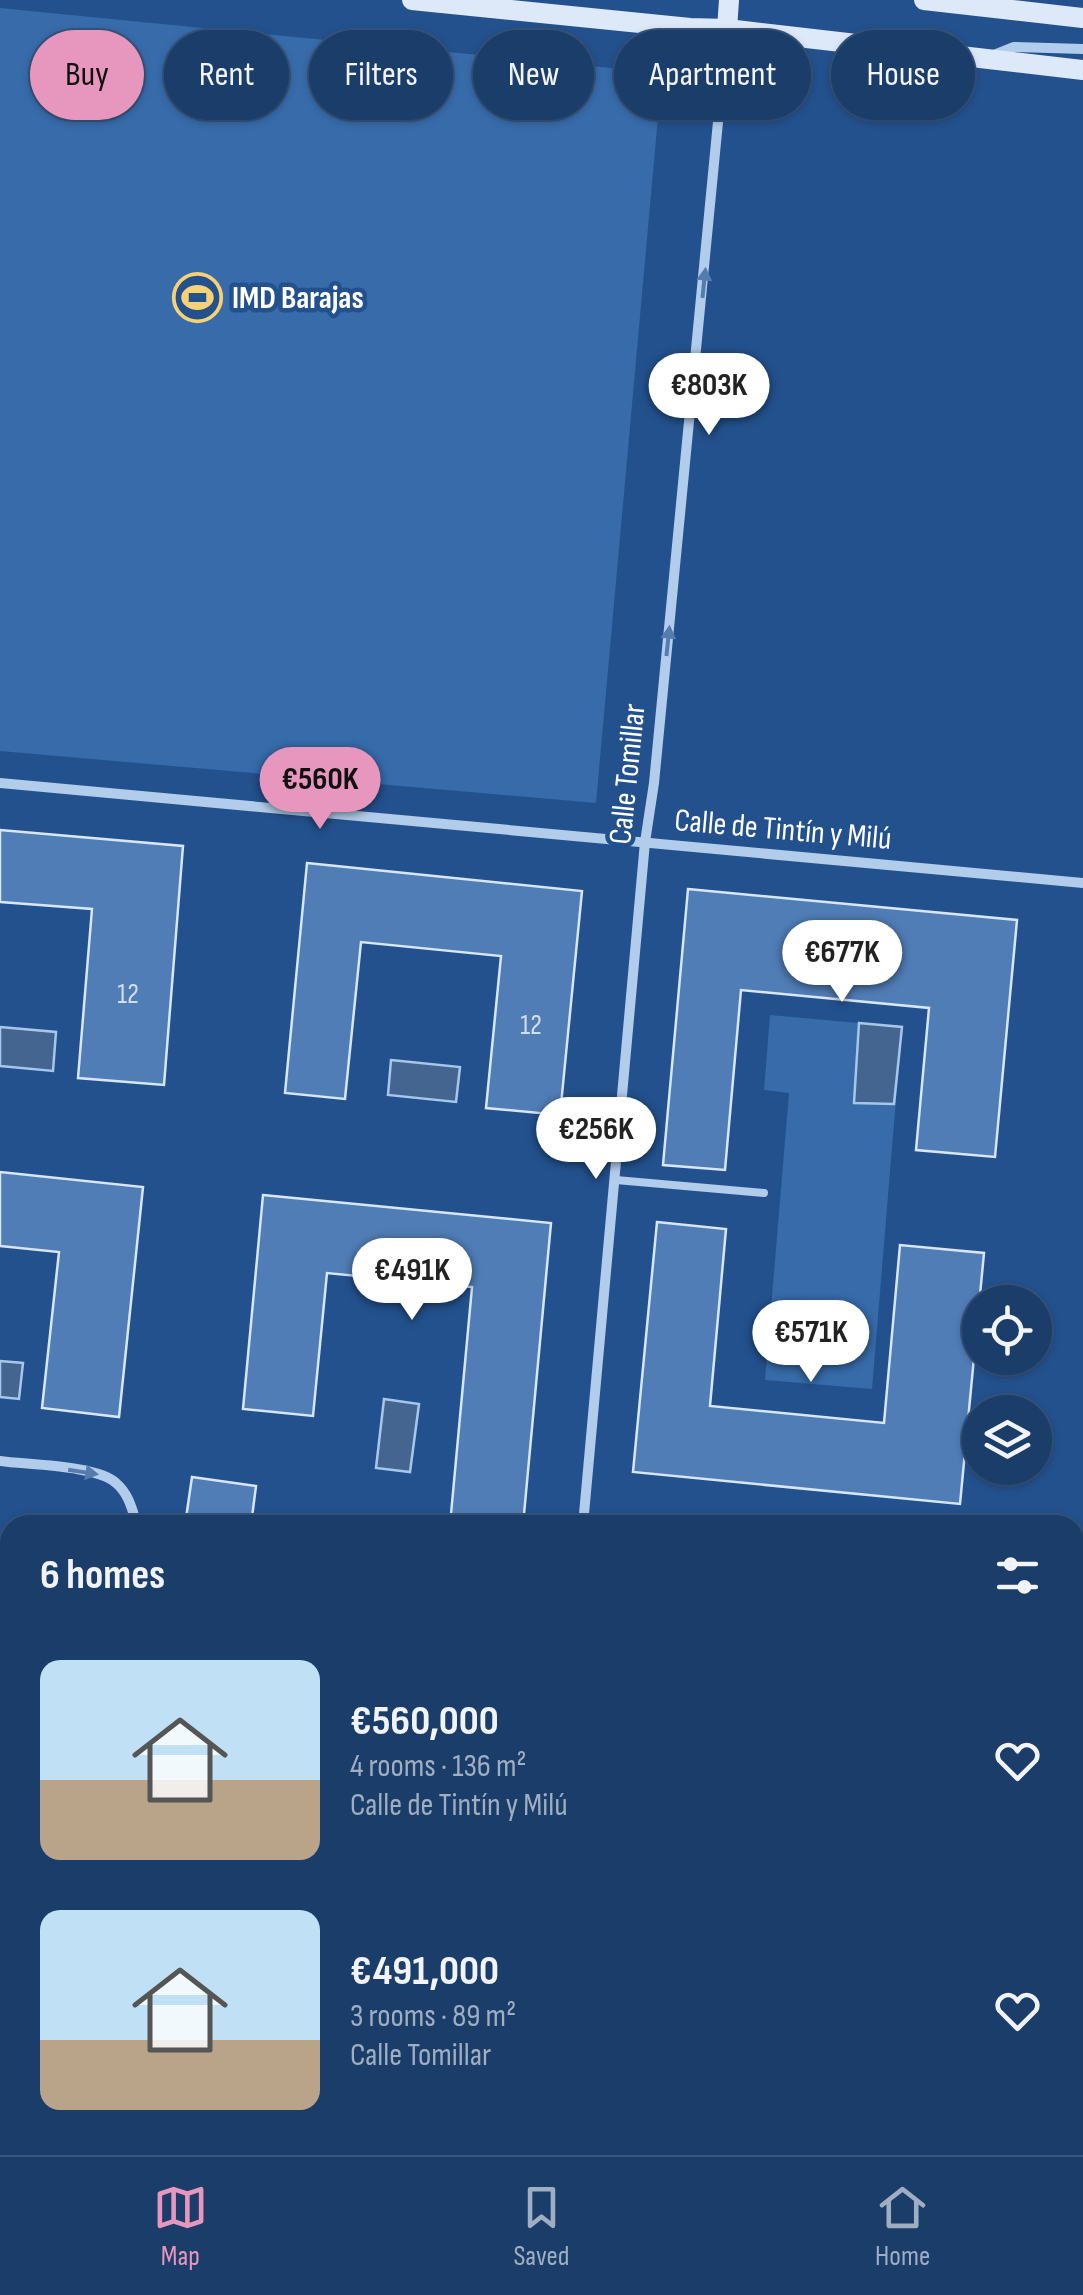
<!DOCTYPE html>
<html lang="en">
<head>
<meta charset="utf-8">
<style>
	body { margin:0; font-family:"Sofia Sans Condensed",sans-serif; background:#274872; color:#f1f3f6; height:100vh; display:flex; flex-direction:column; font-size:38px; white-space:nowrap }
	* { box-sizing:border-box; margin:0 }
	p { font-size:32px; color:#9faec1 }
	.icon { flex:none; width:55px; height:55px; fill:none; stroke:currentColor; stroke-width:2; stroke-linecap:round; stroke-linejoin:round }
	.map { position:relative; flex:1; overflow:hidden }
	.drawer { position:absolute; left:0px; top:1515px; width:1085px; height:640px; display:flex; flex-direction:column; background:#1a3d6a; border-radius:30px 30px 0 0; box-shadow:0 2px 8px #0004,0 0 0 2px #38567e }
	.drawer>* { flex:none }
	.top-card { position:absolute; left:30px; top:30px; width:1025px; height:90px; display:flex; gap:20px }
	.buttons { position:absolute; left:962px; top:1285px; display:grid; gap:20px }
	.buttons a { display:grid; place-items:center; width:90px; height:90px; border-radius:50%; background:#1a3d6a; box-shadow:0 2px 8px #0004,0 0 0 2px #38567e; font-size:50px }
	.price { position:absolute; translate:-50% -85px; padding:0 22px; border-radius:35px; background:#fff; color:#222; font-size:32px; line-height:65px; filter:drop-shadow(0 2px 5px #0008) }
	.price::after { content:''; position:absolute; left:50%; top:60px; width:30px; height:22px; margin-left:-15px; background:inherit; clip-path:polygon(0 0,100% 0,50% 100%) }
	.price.on { background:#e797bd; color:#111 }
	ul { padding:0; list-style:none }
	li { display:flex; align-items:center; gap:30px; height:250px; padding:0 40px }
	li span { display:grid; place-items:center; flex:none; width:280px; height:200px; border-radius:20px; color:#555 }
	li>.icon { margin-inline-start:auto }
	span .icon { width:120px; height:120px; fill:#fffc; stroke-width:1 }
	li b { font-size:42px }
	h2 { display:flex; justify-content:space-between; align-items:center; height:120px; padding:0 40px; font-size:42px }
	.tag { padding:0 35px; border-radius:45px; background:#1a3d6a; box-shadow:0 2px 8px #0004,0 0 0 2px #38567e; font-size:35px; line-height:90px }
	.tag.on { background:#e797bd; color:#111 }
	.menu { display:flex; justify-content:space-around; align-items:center; height:140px; border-top:2px solid #38567e; background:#1a3d6a; font-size:28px; color:#9faec1 }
	.menu a { display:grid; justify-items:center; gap:5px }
	.menu .on { color:#e797bd }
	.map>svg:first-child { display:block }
</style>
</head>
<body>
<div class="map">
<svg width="1083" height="2155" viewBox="0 0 1083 2155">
	<rect width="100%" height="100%" fill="#23518d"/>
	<g fill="#376baa">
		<path d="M0 8 662 73 596 803 0 751Z"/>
		<path d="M770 1015 902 1027 872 1389 765 1380 789 1093 764 1090Z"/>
		<path d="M1075 1551 1083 1553V1602L1075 1601Z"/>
		<path d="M104 2145H160V2155H102Z"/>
		<path d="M477 2145H728L727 2155H476Z"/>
		<path d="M940 2145H1026L1025 2155H939Z"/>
	</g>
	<g fill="#44658f" stroke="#a6c7ec" stroke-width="2.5">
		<path d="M859 1023 902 1027 894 1104 854 1103Z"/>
		<path d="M0 1027 56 1032 53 1071 0 1066Z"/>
		<path d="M391 1060 460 1067 456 1102 388 1095Z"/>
		<path d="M0 1361 23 1363 19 1399 0 1397Z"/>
		<path d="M384 1399 419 1404 410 1472 376 1468Z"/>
	</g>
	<g fill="#507db6" stroke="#d7e6f8" stroke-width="2.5">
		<path d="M0 830 183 846 164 1085 78 1078 92 909 0 902Z"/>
		<path d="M307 863 582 891 560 1115 486 1108 501 956 361 942 345 1099 285 1093Z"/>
		<path d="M688 889 1017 920 995 1157 916 1150 929 1008 741 990 725 1170 663 1165Z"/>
		<path d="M0 1172 143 1187 119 1417 42 1408 59 1252 0 1246Z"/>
		<path d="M263 1195 551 1223 523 1525H450L472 1287 327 1273 313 1416 243 1409Z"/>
		<path d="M657 1222 726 1229 710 1406 884 1423 900 1245 984 1253 960 1504 633 1472Z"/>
		<path d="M192 1477 256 1486 251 1525H185Z"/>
	</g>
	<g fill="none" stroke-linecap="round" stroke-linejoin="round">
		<g stroke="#b2cceb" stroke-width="8">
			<path d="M616 1180 764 1193"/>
			<path d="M1075 2023 1083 2024"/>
			<path d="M465 2155 466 2145"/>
		</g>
		<g stroke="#b2cceb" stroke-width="10">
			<path d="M994 55 1014 47 1083 49"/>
			<path d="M0 783 1083 883"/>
			<path d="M0 1461C27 1465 97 1465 116 1483 129 1494 132 1509 137 1525"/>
			<path d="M583 1525 645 842 654 783 727 29"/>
			<path d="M55 2155 57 2145"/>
		</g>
		<g stroke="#dde9f9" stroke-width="20">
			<path d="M412 0 690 28 727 29 1083 70"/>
			<path d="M924 0 1083 18"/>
			<path d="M727 29 729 0"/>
		</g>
	</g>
	<defs><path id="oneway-solid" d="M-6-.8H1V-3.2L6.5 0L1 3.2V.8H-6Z" transform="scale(2.5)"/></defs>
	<g fill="#557cae">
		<use href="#oneway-solid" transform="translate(704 283) rotate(-84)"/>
		<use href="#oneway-solid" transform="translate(668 641) rotate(-84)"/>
		<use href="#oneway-solid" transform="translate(83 1472) rotate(9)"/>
	</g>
	<defs>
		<symbol id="stadium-ring" viewBox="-11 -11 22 22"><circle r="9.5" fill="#23518d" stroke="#f6d175" stroke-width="1.5"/><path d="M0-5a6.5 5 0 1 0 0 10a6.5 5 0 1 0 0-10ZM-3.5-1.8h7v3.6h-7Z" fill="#f6d175"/></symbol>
	</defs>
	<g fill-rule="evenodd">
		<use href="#stadium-ring" x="170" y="270" width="55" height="55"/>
	</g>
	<g text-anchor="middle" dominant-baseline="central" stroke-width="9" stroke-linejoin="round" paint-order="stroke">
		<g font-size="28" fill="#d3deed">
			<text x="128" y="994">12</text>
			<text x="531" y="1025">12</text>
		</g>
		<g font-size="32" font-weight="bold" fill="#fff" stroke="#23518d" text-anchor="start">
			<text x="232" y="298">IMD Barajas</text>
		</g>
		<g font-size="32" fill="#fff" stroke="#23518d">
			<text transform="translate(628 774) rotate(-84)">Calle Tomillar</text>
			<text transform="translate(783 830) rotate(5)">Calle de Tintín y Milú</text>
		</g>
	</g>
</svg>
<div class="buttons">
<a><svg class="icon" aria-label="locate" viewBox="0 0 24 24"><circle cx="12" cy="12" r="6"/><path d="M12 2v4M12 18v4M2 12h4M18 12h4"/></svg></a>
<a><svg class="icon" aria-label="layers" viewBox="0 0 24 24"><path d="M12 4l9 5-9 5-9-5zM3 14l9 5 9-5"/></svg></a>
</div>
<b class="price" style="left:709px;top:438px">€803K</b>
<b class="price on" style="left:320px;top:832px">€560K</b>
<b class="price" style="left:842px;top:1005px">€677K</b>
<b class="price" style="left:596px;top:1182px">€256K</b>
<b class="price" style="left:412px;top:1323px">€491K</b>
<b class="price" style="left:811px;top:1385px">€571K</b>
<div class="top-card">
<a class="tag on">Buy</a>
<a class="tag">Rent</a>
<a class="tag">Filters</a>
<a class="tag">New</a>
<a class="tag">Apartment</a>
<a class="tag">House</a>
</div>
<section class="drawer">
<h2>6 homes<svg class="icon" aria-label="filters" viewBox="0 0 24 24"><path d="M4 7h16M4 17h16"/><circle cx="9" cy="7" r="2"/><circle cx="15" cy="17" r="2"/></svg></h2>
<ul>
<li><span style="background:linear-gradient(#bfe0f5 60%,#b9a48a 0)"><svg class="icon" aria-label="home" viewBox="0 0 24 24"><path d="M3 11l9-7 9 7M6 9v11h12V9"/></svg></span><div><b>€560,000</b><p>4 rooms · 136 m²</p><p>Calle de Tintín y Milú</p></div><svg class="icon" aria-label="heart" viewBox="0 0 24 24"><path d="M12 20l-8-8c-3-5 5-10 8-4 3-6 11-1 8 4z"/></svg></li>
<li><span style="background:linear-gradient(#bfe0f5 65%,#b9a48a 0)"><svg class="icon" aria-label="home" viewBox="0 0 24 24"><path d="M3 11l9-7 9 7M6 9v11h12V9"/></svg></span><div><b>€491,000</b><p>3 rooms · 89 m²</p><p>Calle Tomillar</p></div><svg class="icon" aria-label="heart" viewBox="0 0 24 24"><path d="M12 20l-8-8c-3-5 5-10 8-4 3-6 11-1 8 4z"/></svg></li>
</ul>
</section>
</div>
<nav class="menu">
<a class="on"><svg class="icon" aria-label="map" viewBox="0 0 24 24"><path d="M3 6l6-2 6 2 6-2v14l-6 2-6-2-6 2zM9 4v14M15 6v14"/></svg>Map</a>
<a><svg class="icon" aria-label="saved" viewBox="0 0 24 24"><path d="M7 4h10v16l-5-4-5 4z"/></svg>Saved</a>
<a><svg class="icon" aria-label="home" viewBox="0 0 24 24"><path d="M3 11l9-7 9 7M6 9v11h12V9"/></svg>Home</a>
</nav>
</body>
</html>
